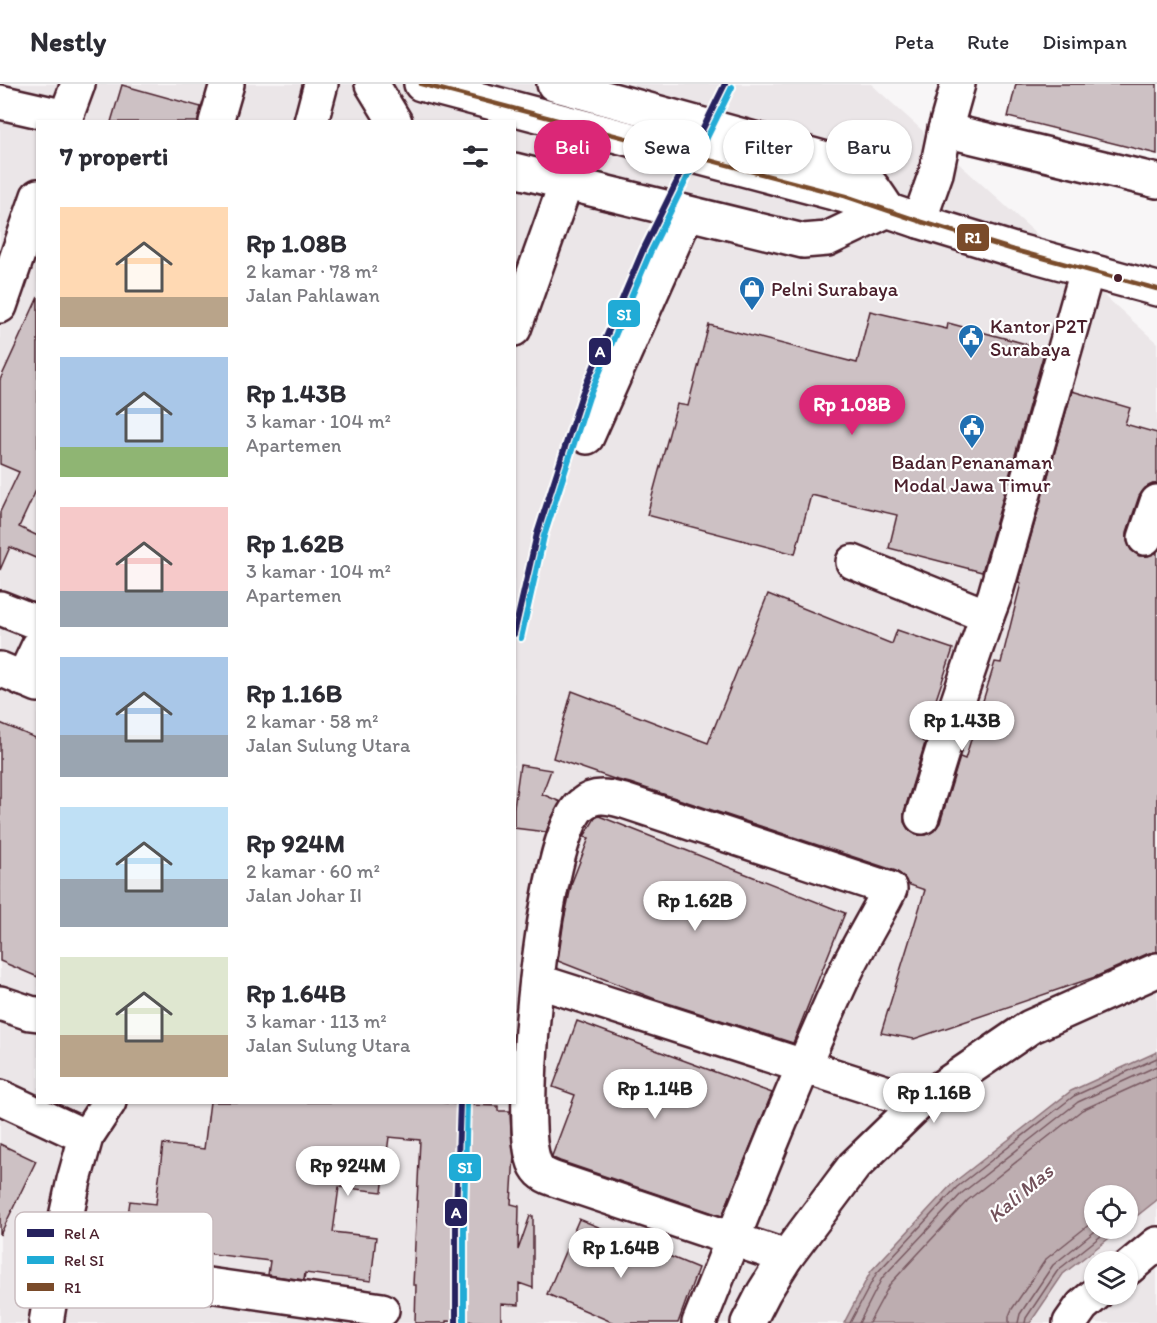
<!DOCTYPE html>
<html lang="id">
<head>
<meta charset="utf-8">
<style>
	body { margin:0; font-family:Itim,sans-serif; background:#f2f2f3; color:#2b2b33; height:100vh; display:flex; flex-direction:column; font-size:22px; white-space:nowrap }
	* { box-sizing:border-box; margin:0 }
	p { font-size:20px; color:#7c7c81 }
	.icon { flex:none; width:33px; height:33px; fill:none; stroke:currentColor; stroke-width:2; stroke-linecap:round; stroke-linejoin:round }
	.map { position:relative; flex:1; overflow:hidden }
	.sheet { position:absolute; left:36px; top:36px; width:480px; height:984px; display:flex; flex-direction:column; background:#fff; border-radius:0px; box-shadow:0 2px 4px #0004 }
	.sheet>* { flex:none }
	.banner { position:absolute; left:534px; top:36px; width:532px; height:54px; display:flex; gap:12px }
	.buttons { position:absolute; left:1084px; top:1101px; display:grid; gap:12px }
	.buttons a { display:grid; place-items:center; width:54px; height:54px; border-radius:50%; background:#fff; box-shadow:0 2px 4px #0004; font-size:30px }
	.price { position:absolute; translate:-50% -51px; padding:0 14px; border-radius:21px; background:#fff; color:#222; font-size:20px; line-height:39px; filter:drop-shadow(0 2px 3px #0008) }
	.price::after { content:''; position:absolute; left:50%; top:36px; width:18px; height:14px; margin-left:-9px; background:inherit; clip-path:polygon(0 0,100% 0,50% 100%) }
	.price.selected { background:#db2777; color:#fff }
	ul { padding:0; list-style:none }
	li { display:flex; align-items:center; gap:18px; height:150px; padding:0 24px }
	li span { display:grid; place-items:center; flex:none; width:168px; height:120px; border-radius:0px; color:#555 }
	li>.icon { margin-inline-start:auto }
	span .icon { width:72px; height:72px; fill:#fffc; stroke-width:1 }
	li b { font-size:26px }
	h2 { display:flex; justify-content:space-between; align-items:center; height:72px; padding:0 24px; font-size:26px }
	.pill { padding:0 21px; border-radius:27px; background:#fff; box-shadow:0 2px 4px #0004; font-size:21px; line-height:54px }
	.pill.selected { background:#db2777; color:#fff }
	header { display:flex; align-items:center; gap:36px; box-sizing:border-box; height:84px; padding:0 30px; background:#fff; border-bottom:2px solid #e1e1e2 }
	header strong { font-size:28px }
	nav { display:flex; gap:33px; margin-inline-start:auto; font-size:21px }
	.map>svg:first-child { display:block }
</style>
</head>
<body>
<header>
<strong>Nestly</strong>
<nav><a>Peta</a><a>Rute</a><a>Disimpan</a></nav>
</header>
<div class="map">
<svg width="1157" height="1239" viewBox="0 0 1157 1239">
	<rect width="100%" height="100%" fill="#f8f6f7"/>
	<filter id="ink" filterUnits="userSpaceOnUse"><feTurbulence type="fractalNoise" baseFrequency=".0167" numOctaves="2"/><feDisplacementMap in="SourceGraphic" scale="12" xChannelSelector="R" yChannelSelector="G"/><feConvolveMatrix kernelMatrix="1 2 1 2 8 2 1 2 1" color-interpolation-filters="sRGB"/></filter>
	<g filter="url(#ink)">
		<path fill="#ebe6e8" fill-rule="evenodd" d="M0 0H871L1157 259V1239H0ZM38 38H514V1018H38ZM1095 1112H1128V1144H1095ZM1095 1178H1128V1210H1095Z"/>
		<path fill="#bdadb0" stroke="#8f747b" stroke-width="1.5" d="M1157 968V1116L1128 1139V1112H1095V1144L1121 1145 1063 1190 1030 1239H844L871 1187 953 1099 1071 1007Z"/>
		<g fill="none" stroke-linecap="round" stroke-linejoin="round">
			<g stroke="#785860" stroke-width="1.5">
				<path d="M850 1239 876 1190 957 1103 1074 1012 1157 974"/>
				<path d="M859 1239 882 1194 962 1109 1078 1018 1157 982"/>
				<path d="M869 1239 890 1200 968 1116 1082 1026 1157 992"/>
				<path d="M1009 1239V1232L1012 1225 1046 1175 1095 1136"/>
				<path d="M1018 1239 1020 1230 1053 1181 1099 1144"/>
				<path d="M1025 1239 1026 1234 1058 1186 1111 1144"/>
			</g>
		</g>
		<g fill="#cdc1c4" stroke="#4a1f2b" stroke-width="1.5">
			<path d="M1016 0H1157V70L1008 33Z"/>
			<path d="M122 1 201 23 198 38H111Z"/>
			<path d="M38 213V402L19 443 38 452V475L10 463 0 486V428L19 388 0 380V296Z"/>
			<path d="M870 227 947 245 948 239 1045 265 982 488 889 464 897 431 811 411 795 470 647 431 677 320 688 322 709 241 857 279Z"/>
			<path d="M1072 307 1130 324 1125 340 1157 349V400H1153L1145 404 1139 412 1127 448V457L1131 466 1139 472H1148L1157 468V868L1149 869 1095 893 914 955 881 949 925 806 907 800 904 793 896 787 630 699 614 695 553 674 572 607 708 659 768 510 892 560 897 546 953 565 922 657 925 659 904 728V738L908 745 916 751H926L934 747 940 739 960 673 965 675 995 578 1001 579 1021 499 1018 498Z"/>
			<path d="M0 639 38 655V893L0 877Z"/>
			<path d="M520 681 551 686 542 710 561 718 552 733 546 748 514 744V724Z"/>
			<path d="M599 732 845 829 793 959 655 915 558 877 564 836 572 798 589 754 584 753 585 751 595 734Z"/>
			<path d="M577 937 772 1009 722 1132 560 1077 553 1074 552 1072 575 1011 553 1003Z"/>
			<path d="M210 1018H439L465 1021 498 1022V1027H510L511 1048 514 1071 511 1120 519 1122 518 1166 530 1132H533V1204L519 1199V1221L501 1220V1238L446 1237V1239H415L416 1201H413L420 1056 389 1053 382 1108 339 1103 333 1148 376 1153 371 1197 305 1189 304 1196 268 1191 270 1177 205 1169 204 1175 123 1165 130 1117 156 1120 163 1060 204 1065Z"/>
			<path d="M0 1060 36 1077 0 1151Z"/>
			<path d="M579 1135 698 1184 678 1239H614L547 1210Z"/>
		</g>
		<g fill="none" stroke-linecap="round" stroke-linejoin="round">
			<defs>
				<g id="minor">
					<path d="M0 18 66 33"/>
					<path d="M64 38 78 0"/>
					<path d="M216 38 227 0"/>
					<path d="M311 38 321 0"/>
					<path d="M945 46 1157 97"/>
					<path d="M919 137 936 89 945 46 958 0"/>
					<path d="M0 222 38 112"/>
					<path d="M514 245 566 99"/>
					<path d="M587 353 687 129"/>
					<path d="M1145 454 1157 418"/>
					<path d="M853 478 987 532 954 629 922 733"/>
					<path d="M0 524 38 539"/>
					<path d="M987 532 995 511 1087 187"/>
					<path d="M0 585 38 601"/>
					<path d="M23 595 38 563"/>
					<path d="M537 897 919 1019"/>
					<path d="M0 919 30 929 38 930"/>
					<path d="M0 1013 86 1053"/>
					<path d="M56 1179 382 1226"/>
					<path d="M1128 1184 1157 1160"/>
					<path d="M46 1239 56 1179 74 1096 86 1053 109 1018"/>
					<path d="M699 1239C746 1122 792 1004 845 889 859 860 876 833 890 805L624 717C609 713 595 709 581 721 544 751 518 1025 533 1074 536 1086 542 1091 554 1095L786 1173"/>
					<path d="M748 1239 764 1208 786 1173 854 1082 919 1019 1030 943 1157 886"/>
					<path d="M1070 1239 1082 1222 1096 1210"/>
				</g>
				<g id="major">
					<path d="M372 0 395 38"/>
					<path d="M421 0 845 112 919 137 1014 166 1157 205"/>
					<path d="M554 0 841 79C868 94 872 101 888 126"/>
					<path d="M514 86 803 157 827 155 888 126"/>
				</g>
			</defs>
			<use href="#minor" stroke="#4a1f2b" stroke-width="38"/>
			<use href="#major" stroke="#4a1f2b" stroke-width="38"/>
			<use href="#minor" stroke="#fff" stroke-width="33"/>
			<use href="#major" stroke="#fff" stroke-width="33"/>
			<defs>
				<path id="bus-1" d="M421 0 845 112 919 137 1014 166 1157 205"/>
			</defs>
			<use href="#bus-1" stroke="#fff" stroke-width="9"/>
			<use href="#bus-1" stroke="#7a4b2a" stroke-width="4.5"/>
			<defs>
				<g id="rail-1">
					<path d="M514 550 537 450 582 310 643 166 725 0"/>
					<path d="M456 1239V1130L460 1018"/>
				</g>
				<g id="rail-2">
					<path d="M521 554 544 452 589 313 650 169 732 3"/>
					<path d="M464 1239V1130L467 1018"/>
				</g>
			</defs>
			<use href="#rail-1" stroke="#fff" stroke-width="10"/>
			<use href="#rail-2" stroke="#fff" stroke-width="10"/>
			<use href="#rail-1" stroke="#26225e" stroke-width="6"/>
			<use href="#rail-2" stroke="#20abd6" stroke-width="6"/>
		</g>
	</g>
	<defs>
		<symbol id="shop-pin" viewBox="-11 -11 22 30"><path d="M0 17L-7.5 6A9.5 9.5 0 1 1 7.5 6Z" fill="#1f6fb2" stroke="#fff"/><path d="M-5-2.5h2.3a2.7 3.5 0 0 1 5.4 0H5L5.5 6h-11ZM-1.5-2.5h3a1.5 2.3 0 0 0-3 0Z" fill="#fff"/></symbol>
		<symbol id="civic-pin" viewBox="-11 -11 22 30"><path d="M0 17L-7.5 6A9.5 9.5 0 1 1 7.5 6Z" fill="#1f6fb2" stroke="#fff"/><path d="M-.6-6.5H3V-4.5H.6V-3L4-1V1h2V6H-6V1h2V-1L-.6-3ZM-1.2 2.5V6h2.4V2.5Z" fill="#fff"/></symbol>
	</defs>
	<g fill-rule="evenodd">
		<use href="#shop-pin" x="737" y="190" width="30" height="40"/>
		<use href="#civic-pin" x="956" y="238" width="30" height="40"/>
		<use href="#civic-pin" x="957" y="328" width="30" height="40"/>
	</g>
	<circle fill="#4a1f2b" stroke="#fff" stroke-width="2" cx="1118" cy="194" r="5"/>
	<g text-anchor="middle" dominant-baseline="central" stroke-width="4.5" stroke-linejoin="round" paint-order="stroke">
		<g font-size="20" fill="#4a1f2b" stroke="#fff" text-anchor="start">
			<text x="771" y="205">Pelni Surabaya</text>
			<text x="990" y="242">Kantor P2T<tspan x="990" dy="23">Surabaya</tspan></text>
			<text x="972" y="378" text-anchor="middle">Badan Penanaman<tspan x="972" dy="23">Modal Jawa Timur</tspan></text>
		</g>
		<g font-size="21" font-style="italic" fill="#72515a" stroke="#fff">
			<text transform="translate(1020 1109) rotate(-40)">Kali Mas</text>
		</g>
	</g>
	<rect x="15" y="1128" width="198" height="96" rx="9" fill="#fff" stroke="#c9bcbf" stroke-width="1.5"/>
	<rect x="27" y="1145" width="27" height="8" fill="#26225e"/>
	<rect x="27" y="1172" width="27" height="8" fill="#20abd6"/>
	<rect x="27" y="1199" width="27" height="8" fill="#7a4b2a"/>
	<g font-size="16" fill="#4a1f2b">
		<text x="64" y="1155">Rel A</text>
		<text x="64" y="1182">Rel SI</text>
		<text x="64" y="1209">R1</text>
	</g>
	<g stroke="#fff" stroke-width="2">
		<rect x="956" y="139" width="34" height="29" rx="6" fill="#7a4b2a"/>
		<rect x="607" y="215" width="34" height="29" rx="6" fill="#20abd6"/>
		<rect x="588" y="253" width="24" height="29" rx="6" fill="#26225e"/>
		<rect x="448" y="1069" width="34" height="29" rx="6" fill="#20abd6"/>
		<rect x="444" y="1114" width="24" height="29" rx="6" fill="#26225e"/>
	</g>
	<g font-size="16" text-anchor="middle" font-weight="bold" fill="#fff">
		<text x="973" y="159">R1</text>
		<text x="624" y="236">SI</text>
		<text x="600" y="273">A</text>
		<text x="465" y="1089">SI</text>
		<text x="456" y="1134">A</text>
	</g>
</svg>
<div class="buttons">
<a><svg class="icon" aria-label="locate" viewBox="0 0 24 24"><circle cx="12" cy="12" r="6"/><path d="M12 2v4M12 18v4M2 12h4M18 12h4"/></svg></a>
<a><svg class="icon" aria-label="layers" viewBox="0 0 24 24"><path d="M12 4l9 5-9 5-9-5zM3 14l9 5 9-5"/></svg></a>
</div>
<b class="price selected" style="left:852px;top:352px">Rp 1.08B</b>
<b class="price" style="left:962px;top:668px">Rp 1.43B</b>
<b class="price" style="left:695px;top:848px">Rp 1.62B</b>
<b class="price" style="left:655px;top:1036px">Rp 1.14B</b>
<b class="price" style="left:934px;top:1040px">Rp 1.16B</b>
<b class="price" style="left:348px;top:1113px">Rp 924M</b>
<b class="price" style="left:621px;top:1195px">Rp 1.64B</b>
<div class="banner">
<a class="pill selected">Beli</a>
<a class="pill">Sewa</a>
<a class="pill">Filter</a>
<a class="pill">Baru</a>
</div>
<section class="sheet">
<h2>7 properti<svg class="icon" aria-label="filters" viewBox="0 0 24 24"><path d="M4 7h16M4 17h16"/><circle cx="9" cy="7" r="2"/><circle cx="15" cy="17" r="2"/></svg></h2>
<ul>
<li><span style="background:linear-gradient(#ffd9b3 75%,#b9a48a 0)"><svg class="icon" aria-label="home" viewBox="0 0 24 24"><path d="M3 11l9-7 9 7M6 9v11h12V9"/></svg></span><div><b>Rp 1.08B</b><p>2 kamar · 78 m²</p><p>Jalan Pahlawan</p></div></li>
<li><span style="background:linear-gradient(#a9c7e8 75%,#8fb573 0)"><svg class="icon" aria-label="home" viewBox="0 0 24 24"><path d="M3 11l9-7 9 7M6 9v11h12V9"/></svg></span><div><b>Rp 1.43B</b><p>3 kamar · 104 m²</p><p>Apartemen</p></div></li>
<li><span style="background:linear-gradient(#f6c9c9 70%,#9aa5b1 0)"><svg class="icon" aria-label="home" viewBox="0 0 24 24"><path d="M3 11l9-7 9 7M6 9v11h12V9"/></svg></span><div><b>Rp 1.62B</b><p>3 kamar · 104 m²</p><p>Apartemen</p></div></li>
<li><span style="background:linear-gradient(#a9c7e8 65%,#9aa5b1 0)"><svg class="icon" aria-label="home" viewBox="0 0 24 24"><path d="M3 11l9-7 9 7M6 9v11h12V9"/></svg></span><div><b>Rp 1.16B</b><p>2 kamar · 58 m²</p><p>Jalan Sulung Utara</p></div></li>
<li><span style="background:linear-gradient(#bfe0f5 60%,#9aa5b1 0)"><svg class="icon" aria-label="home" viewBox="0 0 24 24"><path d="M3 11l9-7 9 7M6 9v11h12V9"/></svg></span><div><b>Rp 924M</b><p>2 kamar · 60 m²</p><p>Jalan Johar II</p></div></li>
<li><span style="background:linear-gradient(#dfe7d0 65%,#b9a48a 0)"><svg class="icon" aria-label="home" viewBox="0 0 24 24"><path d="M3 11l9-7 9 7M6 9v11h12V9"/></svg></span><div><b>Rp 1.64B</b><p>3 kamar · 113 m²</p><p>Jalan Sulung Utara</p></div></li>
</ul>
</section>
</div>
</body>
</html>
